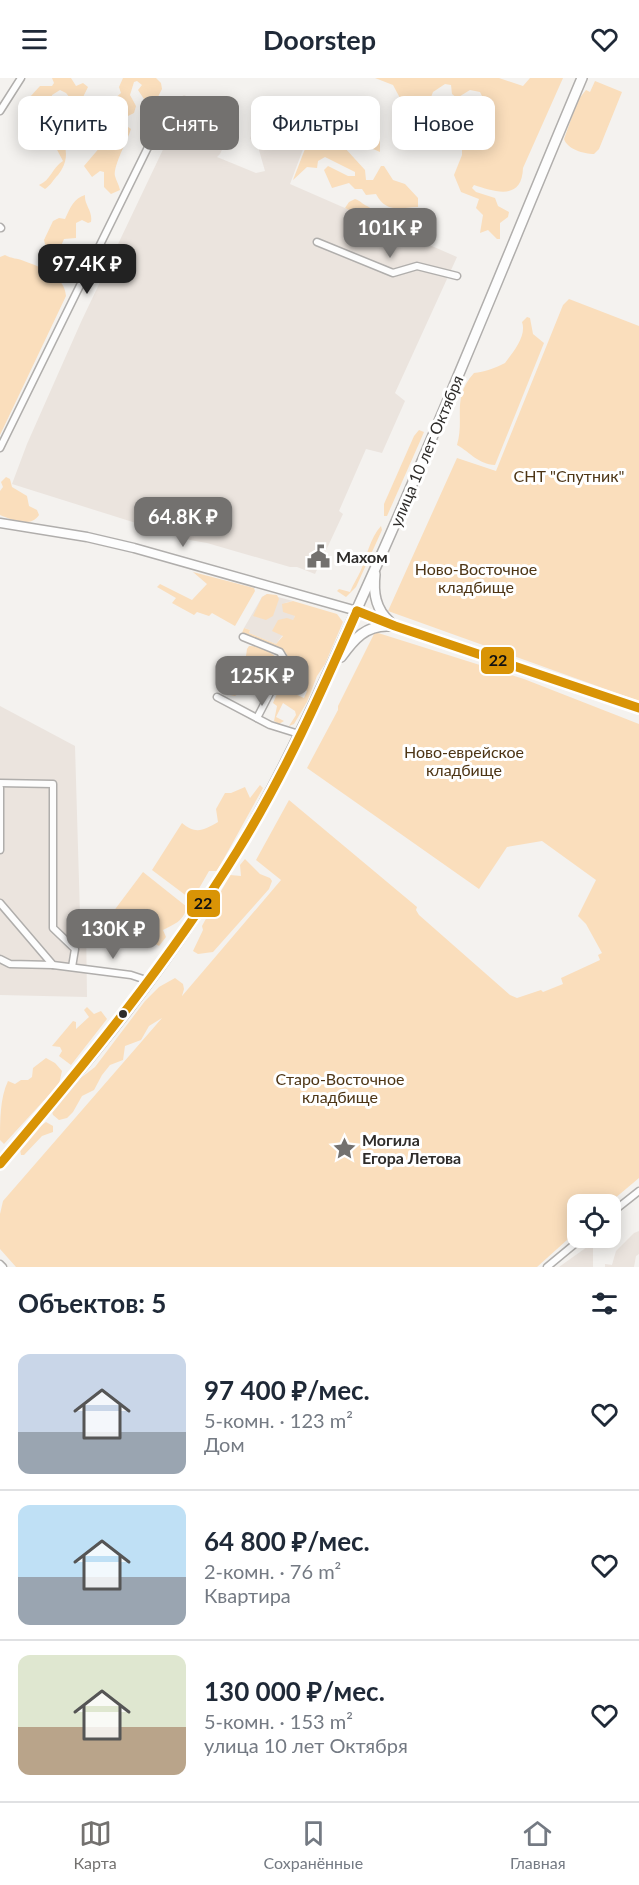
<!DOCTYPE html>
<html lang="ru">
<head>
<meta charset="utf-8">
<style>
	body { margin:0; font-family:Lato,sans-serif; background:#f6f6f7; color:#1f2937; height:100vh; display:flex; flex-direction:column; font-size:22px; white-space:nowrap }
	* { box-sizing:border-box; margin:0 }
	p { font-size:20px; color:#747a83 }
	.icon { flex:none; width:33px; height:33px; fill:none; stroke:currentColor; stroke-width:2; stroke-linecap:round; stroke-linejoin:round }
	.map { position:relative; height:1189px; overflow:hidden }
	.drawer { display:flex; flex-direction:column; background:#fff; flex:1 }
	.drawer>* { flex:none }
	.banner { position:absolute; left:18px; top:18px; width:603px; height:54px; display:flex; gap:12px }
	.tools { position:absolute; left:567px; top:1116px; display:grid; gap:12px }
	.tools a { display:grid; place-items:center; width:54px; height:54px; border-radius:12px; background:#fff; box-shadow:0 3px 15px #0003; font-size:30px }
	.price { position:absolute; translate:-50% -51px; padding:0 14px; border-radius:12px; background:#73716f; color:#fff; font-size:20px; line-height:39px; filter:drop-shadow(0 2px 3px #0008) }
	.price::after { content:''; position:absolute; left:50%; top:36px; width:18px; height:14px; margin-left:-9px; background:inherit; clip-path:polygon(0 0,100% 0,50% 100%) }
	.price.active { background:#222; color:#fff }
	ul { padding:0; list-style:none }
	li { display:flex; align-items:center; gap:18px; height:150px; padding:0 18px }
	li+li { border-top:2px solid #e0e1e3 }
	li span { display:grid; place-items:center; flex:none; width:168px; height:120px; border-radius:12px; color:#555 }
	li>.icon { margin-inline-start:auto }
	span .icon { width:72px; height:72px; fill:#fffc; stroke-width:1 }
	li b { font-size:26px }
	h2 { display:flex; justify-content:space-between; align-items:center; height:72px; padding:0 18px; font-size:26px }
	.chip { padding:0 21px; border-radius:12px; background:#fff; box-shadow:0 3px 15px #0003; font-size:21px; line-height:54px }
	.chip.active { background:#73716f; color:#fff }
	header { display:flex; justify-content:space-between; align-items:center; height:78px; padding:0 18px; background:#fff; font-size:27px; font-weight:700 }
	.tabs { display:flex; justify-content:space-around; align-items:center; height:84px; border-top:2px solid #e0e1e3; background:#fff; font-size:16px; color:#747a83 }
	.tabs a { display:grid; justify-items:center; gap:3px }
	.tabs .active { color:#73716f }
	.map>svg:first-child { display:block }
</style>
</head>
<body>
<header><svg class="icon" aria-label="menu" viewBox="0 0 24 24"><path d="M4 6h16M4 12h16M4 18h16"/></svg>Doorstep<svg class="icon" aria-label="heart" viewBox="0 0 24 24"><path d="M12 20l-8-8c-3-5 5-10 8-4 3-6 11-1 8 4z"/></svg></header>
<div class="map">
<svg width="639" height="1189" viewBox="0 0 639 1189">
	<rect width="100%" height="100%" fill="#f4f2ef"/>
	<g fill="#ebe4de">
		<path d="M184 17 231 38 234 46 220 76 217 79 256 95 265 93 259 72 261 66 250 61 256 42 264 39 308 58 290 106 457 179 395 315 405 323 382 375 366 371 339 433 343 436 315 496 297 489H290L207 465 190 462 12 406 27 366 81 244 168 61 161 59 177 21Z"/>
		<path d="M267 516 293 523 285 525 295 538 293 543 276 566 249 555 250 552 244 550 262 519Z"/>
		<path d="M0 628 75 668 80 837 86 845 87 919 0 917Z"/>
		<path d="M639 1153V1176L636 1178 634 1189H605V1186L612 1187 616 1173 634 1155Z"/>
		<path d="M587 1169H593V1189H559Z"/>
	</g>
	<g fill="#fadebc">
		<path d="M52 0H71L76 8 83 5 88 9 81 23 75 26 66 15 60 12 52 17 51 23 58 33C54 57 78 72 58 97 53 102 51 107 45 111L39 107C51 102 52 90 63 83L55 68 53 58 35 48 36 41 33 37 23 36 19 31 40 8H52L54 5Z"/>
		<path d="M123 0H156L161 5 162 11 146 42 141 41 144 21 138 12 142 7 137 3 134 4 130 17 136 28 134 35 124 40 112 30 113 22 121 15 119 9Z"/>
		<path d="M375 0H499L523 8 530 0H563L523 90C522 123 495 114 474 107L472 110 476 114 495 120 498 128 509 134 508 139 500 145V161H497L488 152 480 155 483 137 476 130 479 121 461 114 454 97 462 77V68C472 56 476 41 471 26L473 24 480 28 485 24 480 14 470 12 457 20 452 16 451 7 445 6 433 14C429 23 431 28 420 31L400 20 393 7Z"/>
		<path d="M595 3 622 14 599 71 594 76C584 76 567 71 564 61L578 22 586 12 590 14Z"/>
		<path d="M125 47 131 51C128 61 113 88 115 98 116 102 119 107 120 112L111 116 104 109V94L100 93 92 99 84 88 118 48Z"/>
		<path d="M374 51 380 59V74L353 62 354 57Z"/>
		<path d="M310 58H313L316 68C325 72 334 68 344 69L365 92 366 102H373L381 88H384L393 102 405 106 418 120V129C399 130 386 135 376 116L366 117 362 111H355L349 105 332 110 324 92 328 88 348 98H355V94L325 79 318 83 317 90 307 89 293 102Z"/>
		<path d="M85 117C84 127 93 133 91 144L88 145 82 142 76 145V160L64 161 61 168 63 175 54 181 48 178 44 162 53 143 59 140 65 141C70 130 74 120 85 117Z"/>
		<path d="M355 121C361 123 362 126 367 128 384 139 411 143 422 163L347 131 345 130 349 124Z"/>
		<path d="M5 177C12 181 17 180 24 183 41 189 65 198 66 218L0 357V179Z"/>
		<path d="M569 221 639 248V623L388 533 457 380 496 393 563 227Z"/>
		<path d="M527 239 530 240 533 256 544 265 495 387C478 386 471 375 457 367 465 340 451 320 474 295 484 294 496 290 505 285 513 274 527 258 522 244Z"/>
		<path d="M419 352 424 354 421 361 387 438H384V426L414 358Z"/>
		<path d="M6 399 10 401 12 409 27 418 29 428 37 432 39 437C31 450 12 442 0 437V413L3 409 1 404Z"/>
		<path d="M381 448 382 452 356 509 346 519 337 513 339 511 350 514C353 506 358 499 361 492 367 478 370 460 381 448Z"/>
		<path d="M193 494 254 510 255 513 235 548 212 535 209 538 197 534 194 537 172 525 176 520 157 509 160 506 192 522 207 506Z"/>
		<path d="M267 516 277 517 279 521 273 538 266 542 253 538 262 519Z"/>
		<path d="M293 523 337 536 343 544 325 586 317 598 307 624 294 646 289 648 296 637 295 633 283 625 276 639 284 643 279 646 274 643 277 628 273 625 280 609 304 620 307 613 303 610 306 601 301 600 298 608 290 607 281 602 289 586 286 575 242 555 244 550 250 552 249 555 276 566 283 558 272 553 278 542 287 540 293 542 295 538 283 534 282 526Z"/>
		<path d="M375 554 524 601 639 646V1100L608 1126H578L577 1153 537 1189H16L0 1171V1136L3 1123 162 940 149 948 141 962 125 968 123 982 110 987 102 997 94 1012 82 1018 73 1034 67 1040 59 1042 53 1037 52 1034 82 999 95 989 145 923 159 909 175 900 183 906 184 911 182 918 281 802 256 782 289 722 417 829 416 832 419 837 510 917 517 920 541 912 543 914 563 906 561 900 600 882 598 877 602 875 586 846 578 838 596 802 542 763 507 769 479 811 307 690 338 632V628Z"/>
		<path d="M249 568C259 567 271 574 278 581 275 591 271 592 262 594L259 603 252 612H243L235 618 230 617 245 585 247 571Z"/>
		<path d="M260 707 263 710 217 793H209L197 814 188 819 152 792 182 745C196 757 204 752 218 744L216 731 225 715H231L245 709 250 720Z"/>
		<path d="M245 781 260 796 270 800 272 803 269 811 213 874 198 876 193 873 203 852 202 848 230 797 241 798 240 787Z"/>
		<path d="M143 794 187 829C183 844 174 846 163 852L166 859 159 868 152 864 146 868 131 858 114 865 100 858 98 854Z"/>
		<path d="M87 929 94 936 101 933 107 941 71 987 59 978 62 973 60 969 52 968 73 943 76 944V951L89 939 84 932Z"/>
		<path d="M46 980 55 985 62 993 59 1006 4 1066 0 1062C0 1042 0 1020 8 1003L15 1006 21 1002H28L32 999 33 990Z"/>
		<path d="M46 1044 53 1048V1054L42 1058 24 1077H21L20 1071 38 1050Z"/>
	</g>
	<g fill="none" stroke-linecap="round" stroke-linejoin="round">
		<defs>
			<g id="street">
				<path d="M0 33 21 0"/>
				<path d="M0 149 1 150"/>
				<path d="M317 164 393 195 417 188 457 198"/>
				<path d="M0 370 155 55"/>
				<path d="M243 559 280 574 286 584 257 640"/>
				<path d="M217 619 270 647 299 656"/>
				<path d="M0 705 53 706V850L75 871 72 889"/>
				<path d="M0 710V772"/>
				<path d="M0 825 53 887 131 897 149 903"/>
				<path d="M0 881 10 886 53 887"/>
				<path d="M610 1136 639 1113"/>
				<path d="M0 1186 3 1189"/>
				<path d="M547 1189 582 1160"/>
			</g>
			<path id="secondary" d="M0 445 87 459 134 470 357 533"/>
			<g id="primary">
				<path d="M375 496C373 514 375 531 390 544"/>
				<path d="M357 533 395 548 639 630"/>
				<path d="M341 579C354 561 366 547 389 548"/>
				<path d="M0 1086C87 986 173 882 240 768 294 676 335 579 379 482 450 323 514 161 582 0"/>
			</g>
		</defs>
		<use href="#street" stroke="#b0aeac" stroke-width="9"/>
		<use href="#secondary" stroke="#b0aeac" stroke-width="11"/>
		<use href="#primary" stroke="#b0aeac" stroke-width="12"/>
		<use href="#street" stroke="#fdfdfd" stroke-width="6"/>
		<use href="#secondary" stroke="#fdfdfd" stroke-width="8"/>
		<use href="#primary" stroke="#fdfdfd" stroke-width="9"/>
		<defs>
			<g id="bus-1">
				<path d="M357 533 395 548 639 630"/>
				<path d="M0 1086C85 986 169 884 238 772 285 696 321 615 357 533"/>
			</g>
		</defs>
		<use href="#bus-1" stroke="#fff" stroke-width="14"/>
		<use href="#bus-1" stroke="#d99406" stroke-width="9"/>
	</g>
	<defs>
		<symbol id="civic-bare" viewBox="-9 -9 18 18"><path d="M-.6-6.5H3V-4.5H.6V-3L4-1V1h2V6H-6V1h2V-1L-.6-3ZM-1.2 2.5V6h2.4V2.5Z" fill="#73716f" stroke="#fff" stroke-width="2.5" paint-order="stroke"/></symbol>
		<symbol id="sight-bare" viewBox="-9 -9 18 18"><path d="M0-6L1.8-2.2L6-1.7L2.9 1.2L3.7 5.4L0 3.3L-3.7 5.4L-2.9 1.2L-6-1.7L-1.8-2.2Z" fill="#73716f" stroke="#fff" stroke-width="2.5" paint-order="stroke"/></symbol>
	</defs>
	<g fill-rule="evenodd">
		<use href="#civic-bare" x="302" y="462" width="33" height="33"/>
		<use href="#sight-bare" x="328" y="1054" width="33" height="33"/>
	</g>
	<circle fill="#2e2c2a" stroke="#fff" stroke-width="2" cx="123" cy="936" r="5"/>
	<g text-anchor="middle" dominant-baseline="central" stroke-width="6" stroke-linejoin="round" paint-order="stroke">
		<g font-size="16" fill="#2e2c2a" stroke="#fff">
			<text transform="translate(426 373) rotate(-67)">улица 10 лет Октября</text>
		</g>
		<g font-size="16" fill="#4d3515" stroke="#fff">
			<text x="569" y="397">СНТ "Спутник"</text>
			<text x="476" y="490">Ново-Восточное<tspan x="476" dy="18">кладбище</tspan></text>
			<text x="464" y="673">Ново-еврейское<tspan x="464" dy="18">кладбище</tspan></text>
			<text x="340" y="1000">Старо-Восточное<tspan x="340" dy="18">кладбище</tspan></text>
		</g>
		<g font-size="16" font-weight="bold" fill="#2e2c2a" stroke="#fff" text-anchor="start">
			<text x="336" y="478">Махом</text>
			<text x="362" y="1061">Могила<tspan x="362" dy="18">Егора Летова</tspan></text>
		</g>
	</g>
	<g stroke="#fff" stroke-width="2">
		<rect x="480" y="568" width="35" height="29" rx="6" fill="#d99406"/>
		<rect x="186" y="811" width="35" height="29" rx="6" fill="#d99406"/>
	</g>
	<g font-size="16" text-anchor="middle" font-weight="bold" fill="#111">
		<text x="498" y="588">22</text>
		<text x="203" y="831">22</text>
	</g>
</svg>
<div class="tools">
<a><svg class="icon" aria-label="locate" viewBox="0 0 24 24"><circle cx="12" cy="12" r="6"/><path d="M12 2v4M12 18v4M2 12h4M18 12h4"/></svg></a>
</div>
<b class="price" style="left:390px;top:181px">101K ₽</b>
<b class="price active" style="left:87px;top:217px">97.4K ₽</b>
<b class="price" style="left:183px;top:470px">64.8K ₽</b>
<b class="price" style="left:262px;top:629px">125K ₽</b>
<b class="price" style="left:113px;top:882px">130K ₽</b>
<div class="banner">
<a class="chip">Купить</a>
<a class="chip active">Снять</a>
<a class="chip">Фильтры</a>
<a class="chip">Новое</a>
</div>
</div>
<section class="drawer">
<h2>Объектов: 5<svg class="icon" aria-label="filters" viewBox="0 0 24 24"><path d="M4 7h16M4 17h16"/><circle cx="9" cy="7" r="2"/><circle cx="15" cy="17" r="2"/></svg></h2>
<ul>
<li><span style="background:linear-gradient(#c9d6e8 65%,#9aa5b1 0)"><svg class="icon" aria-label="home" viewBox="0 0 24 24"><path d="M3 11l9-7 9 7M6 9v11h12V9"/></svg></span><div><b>97 400 ₽/мес.</b><p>5-комн. · 123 m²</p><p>Дом</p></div><svg class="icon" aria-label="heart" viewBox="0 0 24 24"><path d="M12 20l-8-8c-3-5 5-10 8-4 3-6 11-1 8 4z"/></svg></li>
<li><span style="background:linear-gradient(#bfe0f5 60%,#9aa5b1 0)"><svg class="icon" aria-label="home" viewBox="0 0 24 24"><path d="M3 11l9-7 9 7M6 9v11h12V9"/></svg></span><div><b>64 800 ₽/мес.</b><p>2-комн. · 76 m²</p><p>Квартира</p></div><svg class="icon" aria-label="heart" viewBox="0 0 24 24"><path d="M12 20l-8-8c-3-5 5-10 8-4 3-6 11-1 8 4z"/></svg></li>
<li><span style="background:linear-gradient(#dfe7d0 60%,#b9a48a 0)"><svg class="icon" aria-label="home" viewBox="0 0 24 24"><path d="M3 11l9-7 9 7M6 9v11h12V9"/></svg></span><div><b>130 000 ₽/мес.</b><p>5-комн. · 153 m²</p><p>улица 10 лет Октября</p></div><svg class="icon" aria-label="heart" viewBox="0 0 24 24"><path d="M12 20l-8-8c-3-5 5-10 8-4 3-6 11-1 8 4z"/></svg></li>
</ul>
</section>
<nav class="tabs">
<a class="active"><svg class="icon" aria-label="map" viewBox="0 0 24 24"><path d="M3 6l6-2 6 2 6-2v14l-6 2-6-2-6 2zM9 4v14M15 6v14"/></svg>Карта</a>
<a><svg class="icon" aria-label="saved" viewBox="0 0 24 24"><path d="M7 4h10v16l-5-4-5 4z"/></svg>Сохранённые</a>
<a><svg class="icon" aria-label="home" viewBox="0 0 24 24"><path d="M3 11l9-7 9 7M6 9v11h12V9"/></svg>Главная</a>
</nav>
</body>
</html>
